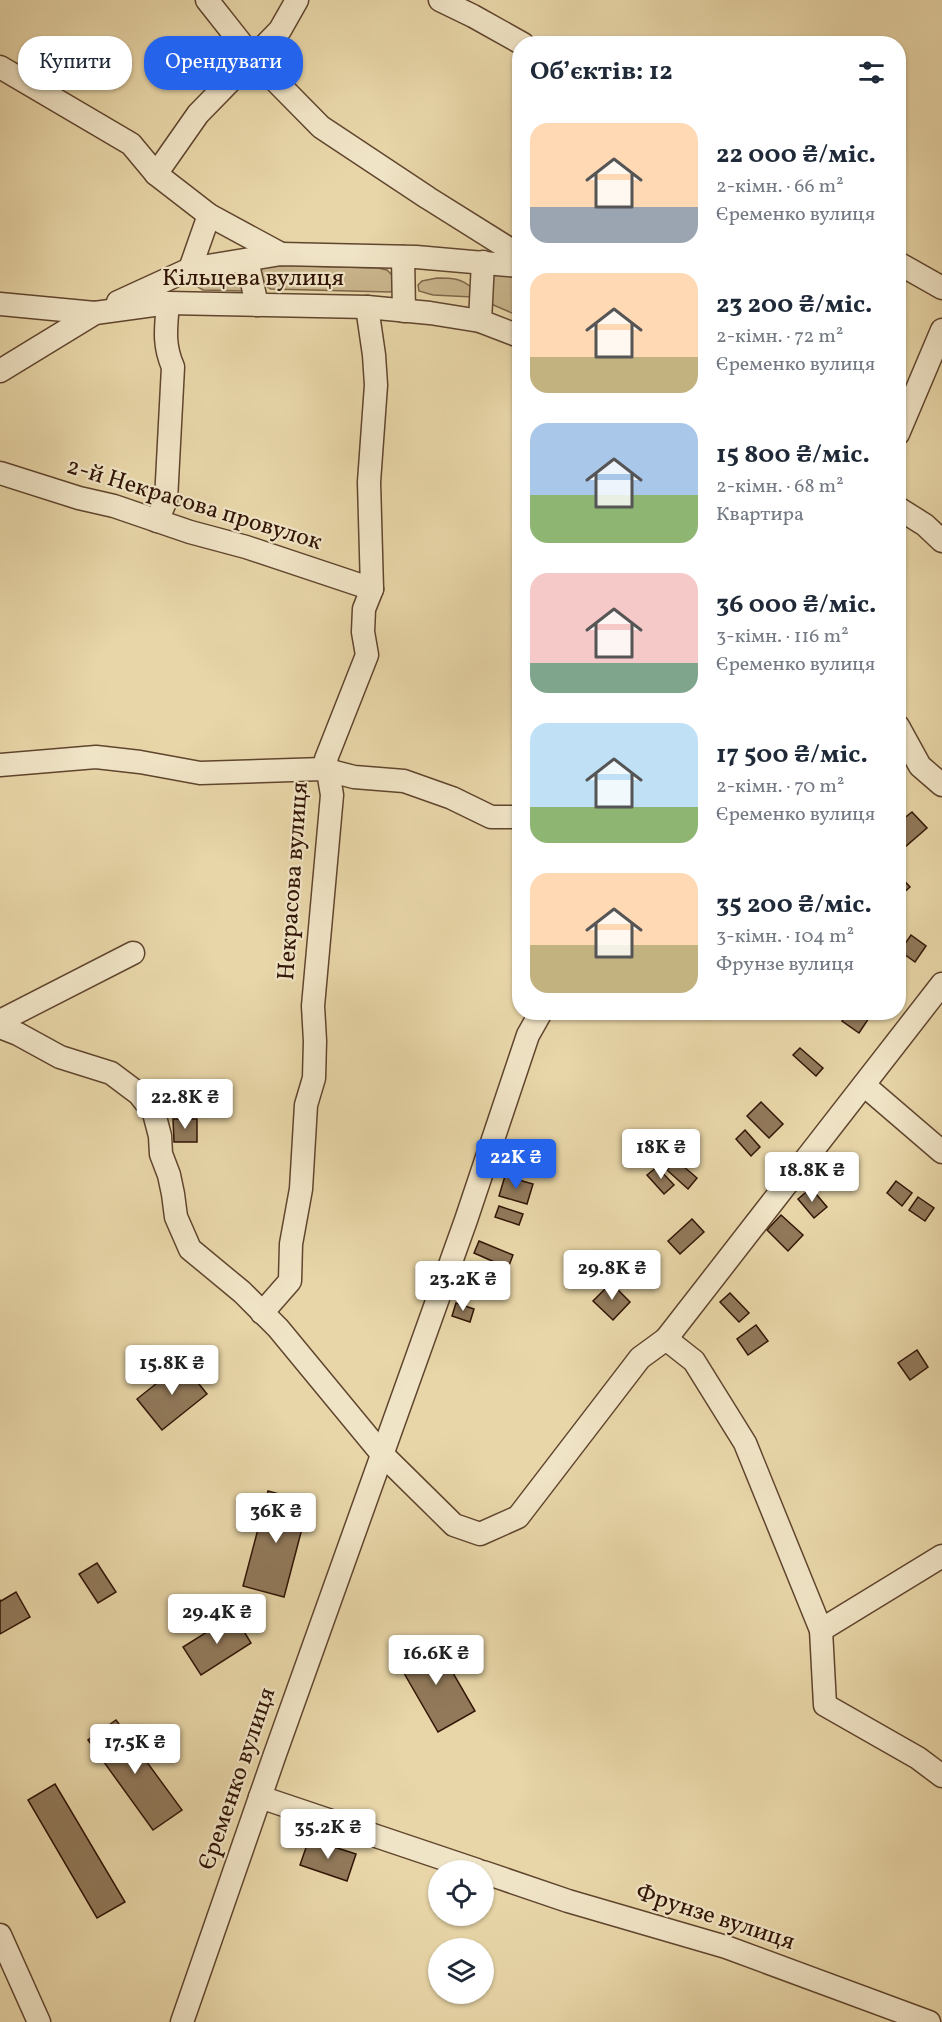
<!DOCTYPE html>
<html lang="uk">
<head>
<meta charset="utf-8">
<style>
	body { margin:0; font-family:Vollkorn,serif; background:#f6f6f7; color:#1f2937; height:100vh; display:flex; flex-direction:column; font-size:22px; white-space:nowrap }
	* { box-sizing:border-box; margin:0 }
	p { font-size:20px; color:#747a83 }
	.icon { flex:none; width:33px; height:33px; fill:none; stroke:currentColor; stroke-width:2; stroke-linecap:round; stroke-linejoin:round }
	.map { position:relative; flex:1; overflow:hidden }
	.panel { position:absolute; left:512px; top:36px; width:394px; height:984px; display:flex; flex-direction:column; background:#fff; border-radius:24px; box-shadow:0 2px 4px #0004 }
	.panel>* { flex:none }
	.guide { position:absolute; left:18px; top:36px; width:404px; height:54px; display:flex; gap:12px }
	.tools { position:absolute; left:428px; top:1860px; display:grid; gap:12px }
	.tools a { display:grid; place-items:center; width:66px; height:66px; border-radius:50%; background:#fff; box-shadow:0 2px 4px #0004; font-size:30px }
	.price { position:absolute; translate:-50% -51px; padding:0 14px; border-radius:6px; background:#fff; color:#222; font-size:20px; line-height:39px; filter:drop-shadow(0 2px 3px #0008) }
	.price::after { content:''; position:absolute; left:50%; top:36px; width:18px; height:14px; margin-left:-9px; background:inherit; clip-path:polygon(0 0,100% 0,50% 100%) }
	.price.on { background:#2563eb; color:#fff }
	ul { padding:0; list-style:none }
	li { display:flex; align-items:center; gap:18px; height:150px; padding:0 18px }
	li span { display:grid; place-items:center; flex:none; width:168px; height:120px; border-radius:18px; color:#555 }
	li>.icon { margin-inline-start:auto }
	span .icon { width:72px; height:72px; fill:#fffc; stroke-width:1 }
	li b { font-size:26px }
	h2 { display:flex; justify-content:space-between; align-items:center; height:72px; padding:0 18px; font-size:26px }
	.chip { padding:0 21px; border-radius:24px; background:#fff; box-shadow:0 2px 4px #0004; font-size:21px; line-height:54px }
	.chip.on { background:#2563eb; color:#fff }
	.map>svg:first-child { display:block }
</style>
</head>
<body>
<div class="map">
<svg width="942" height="2022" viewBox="0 0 942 2022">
	<rect width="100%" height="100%" fill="#e8d6a8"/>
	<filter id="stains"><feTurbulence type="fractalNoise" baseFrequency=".00333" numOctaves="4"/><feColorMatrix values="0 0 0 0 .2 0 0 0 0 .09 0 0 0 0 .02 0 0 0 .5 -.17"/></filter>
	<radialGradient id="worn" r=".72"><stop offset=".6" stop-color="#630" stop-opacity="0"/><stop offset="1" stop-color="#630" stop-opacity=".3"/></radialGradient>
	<g fill="#c9b58c" stroke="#7e6549" stroke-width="1.5">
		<path d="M269 265 378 268 387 270 392 275 393 290 390 292 271 289C261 284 260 280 259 269Z"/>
		<path d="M239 271 244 291 203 290 198 287 196 282 200 276Z"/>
		<path d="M492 274 519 275V316L491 304Z"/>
		<path d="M437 278C452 278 461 278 472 288V297L433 295 419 291 418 285 422 281Z"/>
	</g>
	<g fill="#91795a" stroke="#321506" stroke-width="1.5">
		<path d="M912 812 927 828 898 853V823Z"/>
		<path d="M899 875 910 887 900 896 898 894Z"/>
		<path d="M911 935 926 946 915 962 900 951Z"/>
		<path d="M848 1012H860L869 1018 859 1033 842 1021Z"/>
		<path d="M800 1048 823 1068 816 1076 793 1055Z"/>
		<path d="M761 1102 783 1124 769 1138 747 1116Z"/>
		<path d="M173 1119H197V1142H174Z"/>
		<path d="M745 1130 760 1147 751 1156 736 1139Z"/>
		<path d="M836 1156 850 1166 839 1181 825 1171Z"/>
		<path d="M676 1160 697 1178 688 1189 667 1170Z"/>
		<path d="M657 1167 674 1185 664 1194 647 1175Z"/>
		<path d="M505 1176 533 1184 527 1204 499 1196Z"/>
		<path d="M896 1181 912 1193 902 1206 887 1193Z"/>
		<path d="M811 1188 827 1207 814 1218 798 1199Z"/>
		<path d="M918 1197 934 1208 925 1221 909 1210Z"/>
		<path d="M499 1206 523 1214 519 1225 495 1217Z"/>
		<path d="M781 1215 803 1235 788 1251 767 1230Z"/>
		<path d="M692 1219 704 1232 680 1254 668 1241Z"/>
		<path d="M479 1241 513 1255 508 1268 474 1253Z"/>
		<path d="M466 1273 482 1279 476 1295 460 1289Z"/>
		<path d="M611 1283 630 1302 613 1320 593 1301Z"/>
		<path d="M730 1293 749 1313 739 1322 720 1302Z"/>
		<path d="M456 1303 474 1309 470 1322 452 1316Z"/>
		<path d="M756 1325 768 1341 748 1355 737 1339Z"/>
		<path d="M917 1350 928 1367 910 1380 898 1363Z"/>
		<path d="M182 1363 207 1394 162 1430 137 1399Z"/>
		<path d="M268 1491 309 1502 284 1597 243 1586Z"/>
		<path d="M97 1563 116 1592 98 1603 79 1574Z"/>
		<path d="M16 1592 30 1617 0 1634V1600L1 1601Z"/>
		<path d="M234 1615 251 1643 201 1675 183 1647Z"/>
		<path d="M434 1640 475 1711 438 1732 397 1661Z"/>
		<path d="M116 1720 182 1810 153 1830 88 1740Z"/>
		<path d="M55 1784 125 1902 97 1918 28 1800Z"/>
		<path d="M309 1839 356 1854 347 1881 300 1865Z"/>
	</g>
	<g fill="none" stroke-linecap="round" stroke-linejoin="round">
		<defs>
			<g id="minor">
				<path d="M207 0 252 57 321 127 428 198 519 255"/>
				<path d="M440 0 473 16 523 44"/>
				<path d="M0 67 131 144 156 174 209 215 281 254"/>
				<path d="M156 174 198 114 280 30 297 0"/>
				<path d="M403 257 404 311"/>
				<path d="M247 260 257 305"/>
				<path d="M898 263 942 288"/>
				<path d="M190 269 209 215"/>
				<path d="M118 302 190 269 281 254 416 257 519 266"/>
				<path d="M0 304 95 313"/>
				<path d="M480 321 483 262"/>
				<path d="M0 371 95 313 168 303 367 307 430 313 480 321 519 336"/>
				<path d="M898 434 942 330"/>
				<path d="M0 473 79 498 114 506 190 532 246 547 372 589"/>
				<path d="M898 508 925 525 942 541"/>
				<path d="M157 521 166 500 173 367C163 344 166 328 168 303"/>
				<path d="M898 726 920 766 942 785"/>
				<path d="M0 765 96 757 140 762 200 773 323 769 354 777 404 781 452 798 491 817H519"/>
				<path d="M0 1021 133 953"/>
				<path d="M0 1027 18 1034 60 1057 111 1073 139 1094 154 1113 160 1136 161 1154 169 1175 173 1194 176 1217 190 1249 242 1292 278 1328 382 1454 454 1525 480 1534 518 1517 640 1358 666 1339 694 1361 745 1443 821 1630 825 1705 918 1758 942 1776"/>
				<path d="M864 1085 942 1152"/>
				<path d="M262 1313 290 1281 291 1244 301 1189 306 1105 314 1078 315 1041 313 1006 332 795 326 759 367 655 363 632 364 609 372 589 369 482 376 385 374 355 367 307"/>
				<path d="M666 1339 942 984"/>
				<path d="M821 1630 942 1556"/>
				<path d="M260 1797 477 1870"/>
				<path d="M483 1872 568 1901 726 1947 929 2022"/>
				<path d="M0 1935 39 2022"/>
				<path d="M182 2022 274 1757 466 1220 528 1035 541 1012"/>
			</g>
		</defs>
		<use href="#minor" stroke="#60452e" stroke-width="25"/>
		<use href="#minor" stroke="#f0e4c6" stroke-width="22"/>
	</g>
	<g text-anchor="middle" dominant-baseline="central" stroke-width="4.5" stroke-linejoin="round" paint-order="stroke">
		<g font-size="24" fill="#321506" stroke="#f0e4c6">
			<text x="253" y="279">Кільцева вулиця</text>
			<text transform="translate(194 505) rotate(17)">2-й Некрасова провулок</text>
			<text transform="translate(294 881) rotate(-86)">Некрасова вулиця</text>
			<text transform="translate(238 1779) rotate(-71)">Єременко вулиця</text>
			<text transform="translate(715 1918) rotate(18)">Фрунзе вулиця</text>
		</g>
	</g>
	<rect width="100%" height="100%" filter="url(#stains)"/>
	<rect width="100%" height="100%" fill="url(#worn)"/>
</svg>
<div class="tools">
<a><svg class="icon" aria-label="locate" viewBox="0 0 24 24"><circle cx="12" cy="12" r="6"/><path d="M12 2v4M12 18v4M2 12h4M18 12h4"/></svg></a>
<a><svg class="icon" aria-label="layers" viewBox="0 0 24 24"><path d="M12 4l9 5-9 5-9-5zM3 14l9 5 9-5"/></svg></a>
</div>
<b class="price" style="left:185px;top:1130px">22.8K ₴</b>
<b class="price" style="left:661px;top:1180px">18K ₴</b>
<b class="price on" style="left:516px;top:1190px">22K ₴</b>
<b class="price" style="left:812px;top:1203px">18.8K ₴</b>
<b class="price" style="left:612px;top:1301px">29.8K ₴</b>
<b class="price" style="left:463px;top:1312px">23.2K ₴</b>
<b class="price" style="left:172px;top:1396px">15.8K ₴</b>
<b class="price" style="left:276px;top:1544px">36K ₴</b>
<b class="price" style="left:217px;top:1645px">29.4K ₴</b>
<b class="price" style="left:436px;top:1686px">16.6K ₴</b>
<b class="price" style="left:135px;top:1775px">17.5K ₴</b>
<b class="price" style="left:328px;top:1860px">35.2K ₴</b>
<div class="guide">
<a class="chip">Купити</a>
<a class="chip on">Орендувати</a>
</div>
<section class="panel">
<h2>Об’єктів: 12<svg class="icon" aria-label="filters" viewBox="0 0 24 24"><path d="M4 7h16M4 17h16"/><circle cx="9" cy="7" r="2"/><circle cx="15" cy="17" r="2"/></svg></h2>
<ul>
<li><span style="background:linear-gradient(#ffd9b3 70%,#9aa5b1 0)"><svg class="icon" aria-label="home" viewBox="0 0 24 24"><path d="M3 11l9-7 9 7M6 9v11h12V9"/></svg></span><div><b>22 000 ₴/міс.</b><p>2-кімн. · 66 m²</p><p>Єременко вулиця</p></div></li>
<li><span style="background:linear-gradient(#ffd9b3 70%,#c2b280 0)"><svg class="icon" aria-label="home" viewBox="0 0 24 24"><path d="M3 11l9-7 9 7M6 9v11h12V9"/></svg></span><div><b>23 200 ₴/міс.</b><p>2-кімн. · 72 m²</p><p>Єременко вулиця</p></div></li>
<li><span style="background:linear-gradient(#a9c7e8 60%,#8fb573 0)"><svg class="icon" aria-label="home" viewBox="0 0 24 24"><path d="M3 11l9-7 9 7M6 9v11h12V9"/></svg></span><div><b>15 800 ₴/міс.</b><p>2-кімн. · 68 m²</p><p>Квартира</p></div></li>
<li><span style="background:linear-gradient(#f6c9c9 75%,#7fa58c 0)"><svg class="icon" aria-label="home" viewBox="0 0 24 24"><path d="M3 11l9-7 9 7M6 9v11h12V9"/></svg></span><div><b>36 000 ₴/міс.</b><p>3-кімн. · 116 m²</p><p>Єременко вулиця</p></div></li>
<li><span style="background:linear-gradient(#bfe0f5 70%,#8fb573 0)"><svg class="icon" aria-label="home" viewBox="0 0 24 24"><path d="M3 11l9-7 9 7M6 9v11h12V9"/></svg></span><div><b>17 500 ₴/міс.</b><p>2-кімн. · 70 m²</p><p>Єременко вулиця</p></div></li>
<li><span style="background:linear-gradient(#ffd9b3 60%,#c2b280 0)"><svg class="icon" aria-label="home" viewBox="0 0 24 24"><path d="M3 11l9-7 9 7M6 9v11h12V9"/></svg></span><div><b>35 200 ₴/міс.</b><p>3-кімн. · 104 m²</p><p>Фрунзе вулиця</p></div></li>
</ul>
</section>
</div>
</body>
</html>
